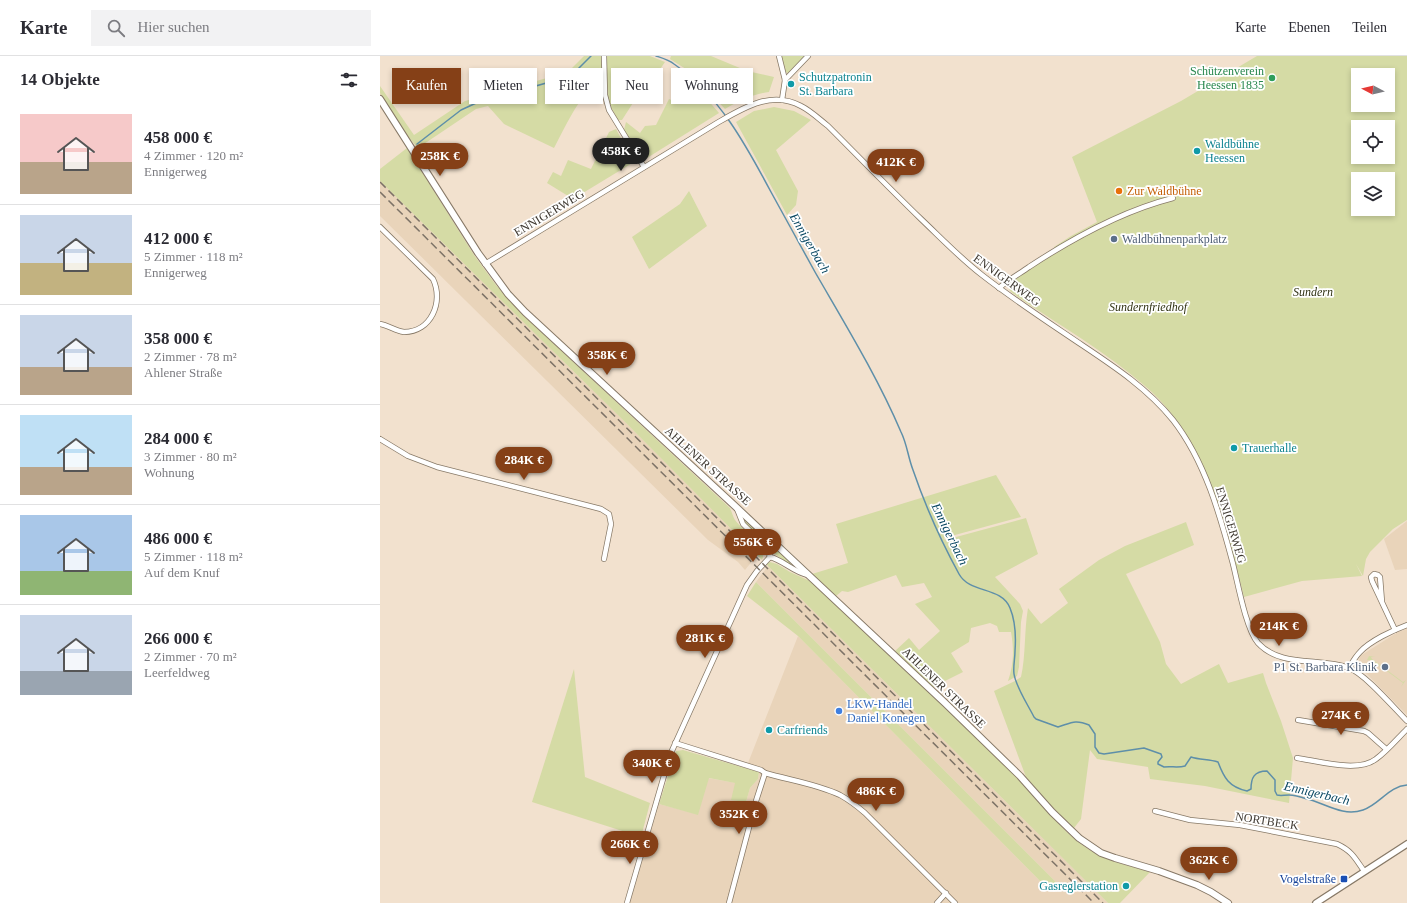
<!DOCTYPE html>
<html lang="de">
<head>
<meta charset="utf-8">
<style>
	body { margin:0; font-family:"Times New Roman",serif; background:#f2f2f3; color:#2b2b33; height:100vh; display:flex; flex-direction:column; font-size:15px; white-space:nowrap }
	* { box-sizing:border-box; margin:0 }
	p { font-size:13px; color:#7c7c81 }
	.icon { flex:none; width:22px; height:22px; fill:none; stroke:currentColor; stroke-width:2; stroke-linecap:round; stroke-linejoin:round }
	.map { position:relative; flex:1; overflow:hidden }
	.sheet { display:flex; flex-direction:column; background:#fff; width:380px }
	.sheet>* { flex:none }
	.hud { position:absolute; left:12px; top:12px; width:380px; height:36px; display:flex; gap:8px }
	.needle { width:26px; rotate:277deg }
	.buttons { position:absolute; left:971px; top:12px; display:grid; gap:8px }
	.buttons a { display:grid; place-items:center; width:44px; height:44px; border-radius:0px; background:#fff; box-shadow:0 2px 6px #0003; font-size:20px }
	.price { position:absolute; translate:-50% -34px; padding:0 9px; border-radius:14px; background:#854017; color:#fff; font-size:13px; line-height:26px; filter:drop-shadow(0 1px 2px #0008) }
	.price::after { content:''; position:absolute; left:50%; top:24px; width:12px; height:9px; margin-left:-6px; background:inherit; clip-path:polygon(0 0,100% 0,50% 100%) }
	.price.selected { background:#222; color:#fff }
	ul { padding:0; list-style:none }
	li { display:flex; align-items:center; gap:12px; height:100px; padding:0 20px }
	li+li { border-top:1px solid #e1e1e2 }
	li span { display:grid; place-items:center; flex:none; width:112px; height:80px; border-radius:0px; color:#555 }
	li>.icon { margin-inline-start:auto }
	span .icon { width:48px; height:48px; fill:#fffc; stroke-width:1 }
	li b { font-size:17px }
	h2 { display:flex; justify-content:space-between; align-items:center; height:48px; padding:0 20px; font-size:17px }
	.chip { padding:0 14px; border-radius:0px; background:#fff; box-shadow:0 2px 6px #0003; font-size:14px; line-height:36px }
	.chip.selected { background:#854017; color:#fff }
	header { display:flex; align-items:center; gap:24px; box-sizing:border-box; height:56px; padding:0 20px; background:#fff; border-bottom:1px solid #e1e1e2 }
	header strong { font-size:19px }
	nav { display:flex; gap:22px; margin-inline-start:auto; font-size:14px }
	.search { width:280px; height:36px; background:#f2f2f3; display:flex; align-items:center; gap:10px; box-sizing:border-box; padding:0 14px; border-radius:0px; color:#7c7c81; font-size:15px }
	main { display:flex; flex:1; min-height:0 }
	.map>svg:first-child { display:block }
</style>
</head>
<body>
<header>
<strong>Karte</strong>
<div class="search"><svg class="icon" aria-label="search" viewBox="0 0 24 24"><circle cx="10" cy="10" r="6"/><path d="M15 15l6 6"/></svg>Hier suchen</div>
<nav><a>Karte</a><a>Ebenen</a><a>Teilen</a></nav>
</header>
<main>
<section class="sheet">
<h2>14 Objekte<svg class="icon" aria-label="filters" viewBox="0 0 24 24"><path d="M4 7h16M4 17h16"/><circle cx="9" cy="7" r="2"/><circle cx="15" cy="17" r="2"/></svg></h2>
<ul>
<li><span style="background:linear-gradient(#f6c9c9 60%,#b9a48a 0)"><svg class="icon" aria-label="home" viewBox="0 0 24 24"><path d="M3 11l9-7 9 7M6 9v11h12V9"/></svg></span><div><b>458 000 €</b><p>4 Zimmer · 120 m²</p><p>Ennigerweg</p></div></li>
<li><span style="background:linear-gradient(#c9d6e8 60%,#c2b280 0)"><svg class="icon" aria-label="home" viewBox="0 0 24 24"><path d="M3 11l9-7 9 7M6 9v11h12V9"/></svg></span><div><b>412 000 €</b><p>5 Zimmer · 118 m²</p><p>Ennigerweg</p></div></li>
<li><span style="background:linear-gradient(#c9d6e8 65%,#b9a48a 0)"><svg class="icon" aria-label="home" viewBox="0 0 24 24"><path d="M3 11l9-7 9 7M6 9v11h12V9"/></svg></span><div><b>358 000 €</b><p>2 Zimmer · 78 m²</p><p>Ahlener Straße</p></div></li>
<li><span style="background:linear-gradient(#bfe0f5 65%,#b9a48a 0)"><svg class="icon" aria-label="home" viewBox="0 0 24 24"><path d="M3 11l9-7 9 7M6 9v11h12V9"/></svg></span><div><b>284 000 €</b><p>3 Zimmer · 80 m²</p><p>Wohnung</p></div></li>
<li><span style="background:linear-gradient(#a9c7e8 70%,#8fb573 0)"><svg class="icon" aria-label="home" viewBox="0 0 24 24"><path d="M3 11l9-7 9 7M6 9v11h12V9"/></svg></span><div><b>486 000 €</b><p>5 Zimmer · 118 m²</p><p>Auf dem Knuf</p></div></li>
<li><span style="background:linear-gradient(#c9d6e8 70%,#9aa5b1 0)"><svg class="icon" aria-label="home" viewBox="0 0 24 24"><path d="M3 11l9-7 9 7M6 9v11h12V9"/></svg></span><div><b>266 000 €</b><p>2 Zimmer · 70 m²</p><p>Leerfeldweg</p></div></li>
</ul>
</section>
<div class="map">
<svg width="1027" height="847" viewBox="0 0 1027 847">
	<rect width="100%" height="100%" fill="#f2e1ce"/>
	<g fill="#e9d4ba">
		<path d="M0 125 246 367 377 499 365 514 358 506 328 484 0 160Z"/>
		<path d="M1027 465V513L1015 514 1004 483Z"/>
		<path d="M388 510 728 847H250L279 748 317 758 328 722 356 727 366 746 370 732 378 723 379 716 368 707 418 580 661 826 679 829 376 526Z"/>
		<path d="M1027 573V659L978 609 980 600 1018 576Z"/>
	</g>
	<g fill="#d5dba5" fill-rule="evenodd">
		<path d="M204 0H222V24C199 38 187 68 174 92L124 68 108 50 96 53 38 92 29 82 0 37V30L34 79 85 45 188 16Z"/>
		<path d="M226 0H270L285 6 278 16 267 25 242 64H238L228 46 226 34Z"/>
		<path d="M291 0H331L367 15 394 21 389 36C372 38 359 45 345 53L309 15 290 3Z"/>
		<path d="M401 0H425L410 16 407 17 405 15Z"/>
		<path d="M877 0H1027V464L1013 473 990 496 986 503 983 520 976 508 982 520 922 525 864 541C844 465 827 383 765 330 724 294 675 267 631 236 628 232 628 229 630 225L673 198H676L674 191 691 180 717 166 692 101 801 45ZM978 19H1008V49H978ZM978 71H1008V101H978ZM978 123H1008V153H978Z"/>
		<path d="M314 28 339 57 267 102 261 101 244 74 246 66 260 77 265 70 276 69 289 43 293 45 296 37 302 38 307 31 311 33Z"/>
		<path d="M394 51 414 55 431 64 396 94 418 135 416 149 407 159 356 66 374 55Z"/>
		<path d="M236 73 254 106 193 143 167 127 173 116 181 120 188 104 211 113 229 76Z"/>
		<path d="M27 92 94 199 116 229 143 259 350 452C352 456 353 461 355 464 363 475 389 490 382 504L246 367 0 125V113Z"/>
		<path d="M309 135 327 170 269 213 252 181 300 148Z"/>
		<path d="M616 419 641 461 564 482 565 484 646 462 658 498 615 521 640 548 643 555 641 566 639 611 637 620 628 625C634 608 634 593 631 576H619L617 570 610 567 591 572 589 586 571 597 583 616 553 631 515 595 529 582 539 594 560 575 535 548 552 541 544 527 522 531 516 519 468 536 462 535 456 540 432 518 468 507 456 468Z"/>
		<path d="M361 459 418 512 416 513 392 496 364 467Z"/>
		<path d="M806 466 814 489 746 518 780 586 786 608 801 628 839 608 848 627 883 617 886 627 901 665 913 702 909 747 825 730 770 723 768 711 717 703 710 694 701 763 694 772 675 755 646 721 614 635 635 625 641 621C646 599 644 575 648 552L661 568 688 547 679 533 719 504 745 490Z"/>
		<path d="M390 506 397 508 410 516 430 525 447 540C510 600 573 659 636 720 662 746 681 777 713 796 730 806 751 810 770 816L740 847H728L386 508Z"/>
		<path d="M376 526 679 829 670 834 661 826 418 580 367 540Z"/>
		<path d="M989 600 995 601H991L992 603 1023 626 1026 624 1021 631 1023 627 992 604H987Z"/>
		<path d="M194 613 205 721 270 747 261 781 152 746Z"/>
		<path d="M303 694 379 716 378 723 370 732 366 746 351 744 355 727 329 722 318 759 279 748 296 695Z"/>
	</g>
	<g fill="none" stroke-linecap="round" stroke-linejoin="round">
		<g stroke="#5e8fa9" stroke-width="1.5">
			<path d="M276 0C282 2 289 4 294 8 339 39 366 89 391 136 406 163 420 189 435 216 465 268 497 320 521 376 527 388 528 401 533 414 545 449 561 485 579 518 590 538 621 530 630 552 635 564 636 581 635 595 635 602 633 611 634 618 636 631 648 649 654 661L656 663 678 671C691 667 695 663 709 669L715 678V691L719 697 724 698 764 692 781 698 782 701 778 706V708L784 711C791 710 798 712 805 710L811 701C820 704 829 703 838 706 844 722 849 731 867 735L871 733C871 722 874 715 887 715L895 724V735L897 739C901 740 904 739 909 739 915 739 921 741 927 743 945 747 962 761 983 754 1000 748 1009 730 1027 729"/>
			<path d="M195 16 211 0"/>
			<path d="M124 39 191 20"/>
			<path d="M37 88 81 54 107 42 120 40"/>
		</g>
		<defs>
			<g id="minor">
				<path d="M224 0 225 39 229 54 264 111"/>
				<path d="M399 0 405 24 402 44"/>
				<path d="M405 24 428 0"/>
				<path d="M0 171 53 223C64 246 51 276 24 276 15 275 8 269 0 268"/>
				<path d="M105 208 337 67C363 52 391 34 421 50 431 55 439 63 448 70 479 101 509 132 541 163 561 182 580 202 602 219 634 244 668 266 702 289 735 311 768 333 793 364 825 405 840 459 853 508 858 528 866 573 878 587 901 612 940 601 969 612 985 618 1013 651 1027 665"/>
				<path d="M619 232C628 224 639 218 649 211 693 182 742 155 793 142"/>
				<path d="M0 383 28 400 57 411 221 453 229 458 231 468 224 503"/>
				<path d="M357 453 363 468 388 493 390 501"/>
				<path d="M390 501C403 504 413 516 428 519"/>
				<path d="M1002 546 1000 521 998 519 994 518 991 521 992 525 1015 574"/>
				<path d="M969 612C972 607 975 601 980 596 990 585 1013 574 1027 569"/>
				<path d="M918 664 984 675 988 677 1006 693"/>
				<path d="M295 687 381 714 385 717C409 724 437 728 460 739 469 744 477 750 485 757L575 847"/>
				<path d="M917 702C938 705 978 717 996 703 1007 695 1017 683 1027 673"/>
				<path d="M775 755 810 764 860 769 957 788C972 795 975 802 984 815"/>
				<path d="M247 847 290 699 367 529 377 515 390 501"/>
				<path d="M349 847 376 745 385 717"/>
				<path d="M557 847 566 837"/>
			</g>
			<path id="tertiary" d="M936 847 1027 788"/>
			<path id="secondary" d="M0 43 98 197 128 238 145 256 356 451 565 647 640 720 672 756 699 782 721 797 735 802 779 815 817 829 831 836 848 847"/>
		</defs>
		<use href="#minor" stroke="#877967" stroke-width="6"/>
		<use href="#tertiary" stroke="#877967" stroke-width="8"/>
		<use href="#secondary" stroke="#877967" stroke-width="8"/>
		<use href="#minor" stroke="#fff" stroke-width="4.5"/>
		<use href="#tertiary" stroke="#fff" stroke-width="5.5"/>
		<use href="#secondary" stroke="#fff" stroke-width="6"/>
		<g stroke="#7d7367" stroke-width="1.5" stroke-dasharray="8 4" stroke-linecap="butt">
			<path d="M0 126 723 847"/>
			<path d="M0 136 714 847"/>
		</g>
	</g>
	<circle fill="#2e9e5b" stroke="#fff" stroke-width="1.5" cx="892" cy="22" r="4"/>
	<g fill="#0f9aa8" stroke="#fff" stroke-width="1.5">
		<circle cx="411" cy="28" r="4"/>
		<circle cx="817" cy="95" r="4"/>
		<circle cx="854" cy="392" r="4"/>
		<circle cx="389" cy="674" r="4"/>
		<circle cx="746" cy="830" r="4"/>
	</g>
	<circle fill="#e8710a" stroke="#fff" stroke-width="1.5" cx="739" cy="135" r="4"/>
	<g fill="#5c6f8a" stroke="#fff" stroke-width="1.5">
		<circle cx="734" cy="183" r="4"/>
		<circle cx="1005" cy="611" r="4"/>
	</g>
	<circle fill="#3f7fe0" stroke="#fff" stroke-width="1.5" cx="459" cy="655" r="4"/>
	<rect fill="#1a4fb4" stroke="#fff" stroke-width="1.5" x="960" y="819" width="8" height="8" rx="2"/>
	<g text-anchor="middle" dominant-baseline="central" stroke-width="3.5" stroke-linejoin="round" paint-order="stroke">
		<g font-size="12" fill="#27864d" stroke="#fff" text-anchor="end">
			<text x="884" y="15">Schützenverein<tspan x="884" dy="14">Heessen 1835</tspan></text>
		</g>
		<g font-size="12" fill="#0d838f" stroke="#fff" text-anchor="start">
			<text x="419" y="21">Schutzpatronin<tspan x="419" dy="14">St. Barbara</tspan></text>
			<text x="825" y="88">Waldbühne<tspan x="825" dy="14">Heessen</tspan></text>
			<text x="862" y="392">Trauerhalle</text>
			<text x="397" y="674">Carfriends</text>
			<text x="738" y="830" text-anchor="end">Gasreglerstation</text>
		</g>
		<g font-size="12" fill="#c56008" stroke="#fff" text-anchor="start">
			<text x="747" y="135">Zur Waldbühne</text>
		</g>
		<g font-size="12" fill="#3f3931" stroke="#fff">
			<text transform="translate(169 157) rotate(-31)">ENNIGERWEG</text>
			<text transform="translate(627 224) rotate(36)">ENNIGERWEG</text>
			<text transform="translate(328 410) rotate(42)">AHLENER STRASSE</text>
			<text transform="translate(851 469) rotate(73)">ENNIGERWEG</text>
			<text transform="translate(564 632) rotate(44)">AHLENER STRASSE</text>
			<text transform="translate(887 765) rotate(9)">NORTBECK</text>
		</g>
		<g font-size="12" fill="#4e5e75" stroke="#fff" text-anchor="start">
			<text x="742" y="183">Waldbühnenparkplatz</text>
			<text x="997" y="611" text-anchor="end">P1 St. Barbara Klinik</text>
		</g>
		<g font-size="12" font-style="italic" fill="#303213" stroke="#fff">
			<text x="933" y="236">Sundern</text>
			<text x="768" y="251">Sundernfriedhof</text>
		</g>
		<g font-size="12" fill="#366cbe" stroke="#fff" text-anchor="start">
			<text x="467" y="648">LKW-Handel<tspan x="467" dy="14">Daniel Konegen</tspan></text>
		</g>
		<g font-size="12" fill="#164399" stroke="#fff" text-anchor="end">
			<text x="956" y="823">Vogelstraße</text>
		</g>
		<g font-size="13" font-style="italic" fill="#094762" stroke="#fff">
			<text transform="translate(430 187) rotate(60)">Ennigerbach</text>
			<text transform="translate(570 478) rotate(64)">Ennigerbach</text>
			<text transform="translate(937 737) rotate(13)">Ennigerbach</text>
		</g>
	</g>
</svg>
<div class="buttons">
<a><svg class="needle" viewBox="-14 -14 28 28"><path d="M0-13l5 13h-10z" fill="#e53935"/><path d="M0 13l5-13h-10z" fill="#7c7c81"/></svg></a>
<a><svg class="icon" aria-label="locate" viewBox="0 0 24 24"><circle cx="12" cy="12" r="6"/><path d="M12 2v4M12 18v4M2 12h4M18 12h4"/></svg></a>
<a><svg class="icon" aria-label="layers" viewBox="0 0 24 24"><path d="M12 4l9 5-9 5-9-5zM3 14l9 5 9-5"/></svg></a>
</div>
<b class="price selected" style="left:241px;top:116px">458K €</b>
<b class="price" style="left:60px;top:121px">258K €</b>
<b class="price" style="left:516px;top:127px">412K €</b>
<b class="price" style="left:227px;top:320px">358K €</b>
<b class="price" style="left:144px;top:425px">284K €</b>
<b class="price" style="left:373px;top:507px">556K €</b>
<b class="price" style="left:899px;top:591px">214K €</b>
<b class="price" style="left:325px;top:603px">281K €</b>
<b class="price" style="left:961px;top:680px">274K €</b>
<b class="price" style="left:272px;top:728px">340K €</b>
<b class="price" style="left:496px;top:756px">486K €</b>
<b class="price" style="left:359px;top:779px">352K €</b>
<b class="price" style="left:250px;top:809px">266K €</b>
<b class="price" style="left:829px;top:825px">362K €</b>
<div class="hud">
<a class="chip selected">Kaufen</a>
<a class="chip">Mieten</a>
<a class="chip">Filter</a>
<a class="chip">Neu</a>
<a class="chip">Wohnung</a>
</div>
</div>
</main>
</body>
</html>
